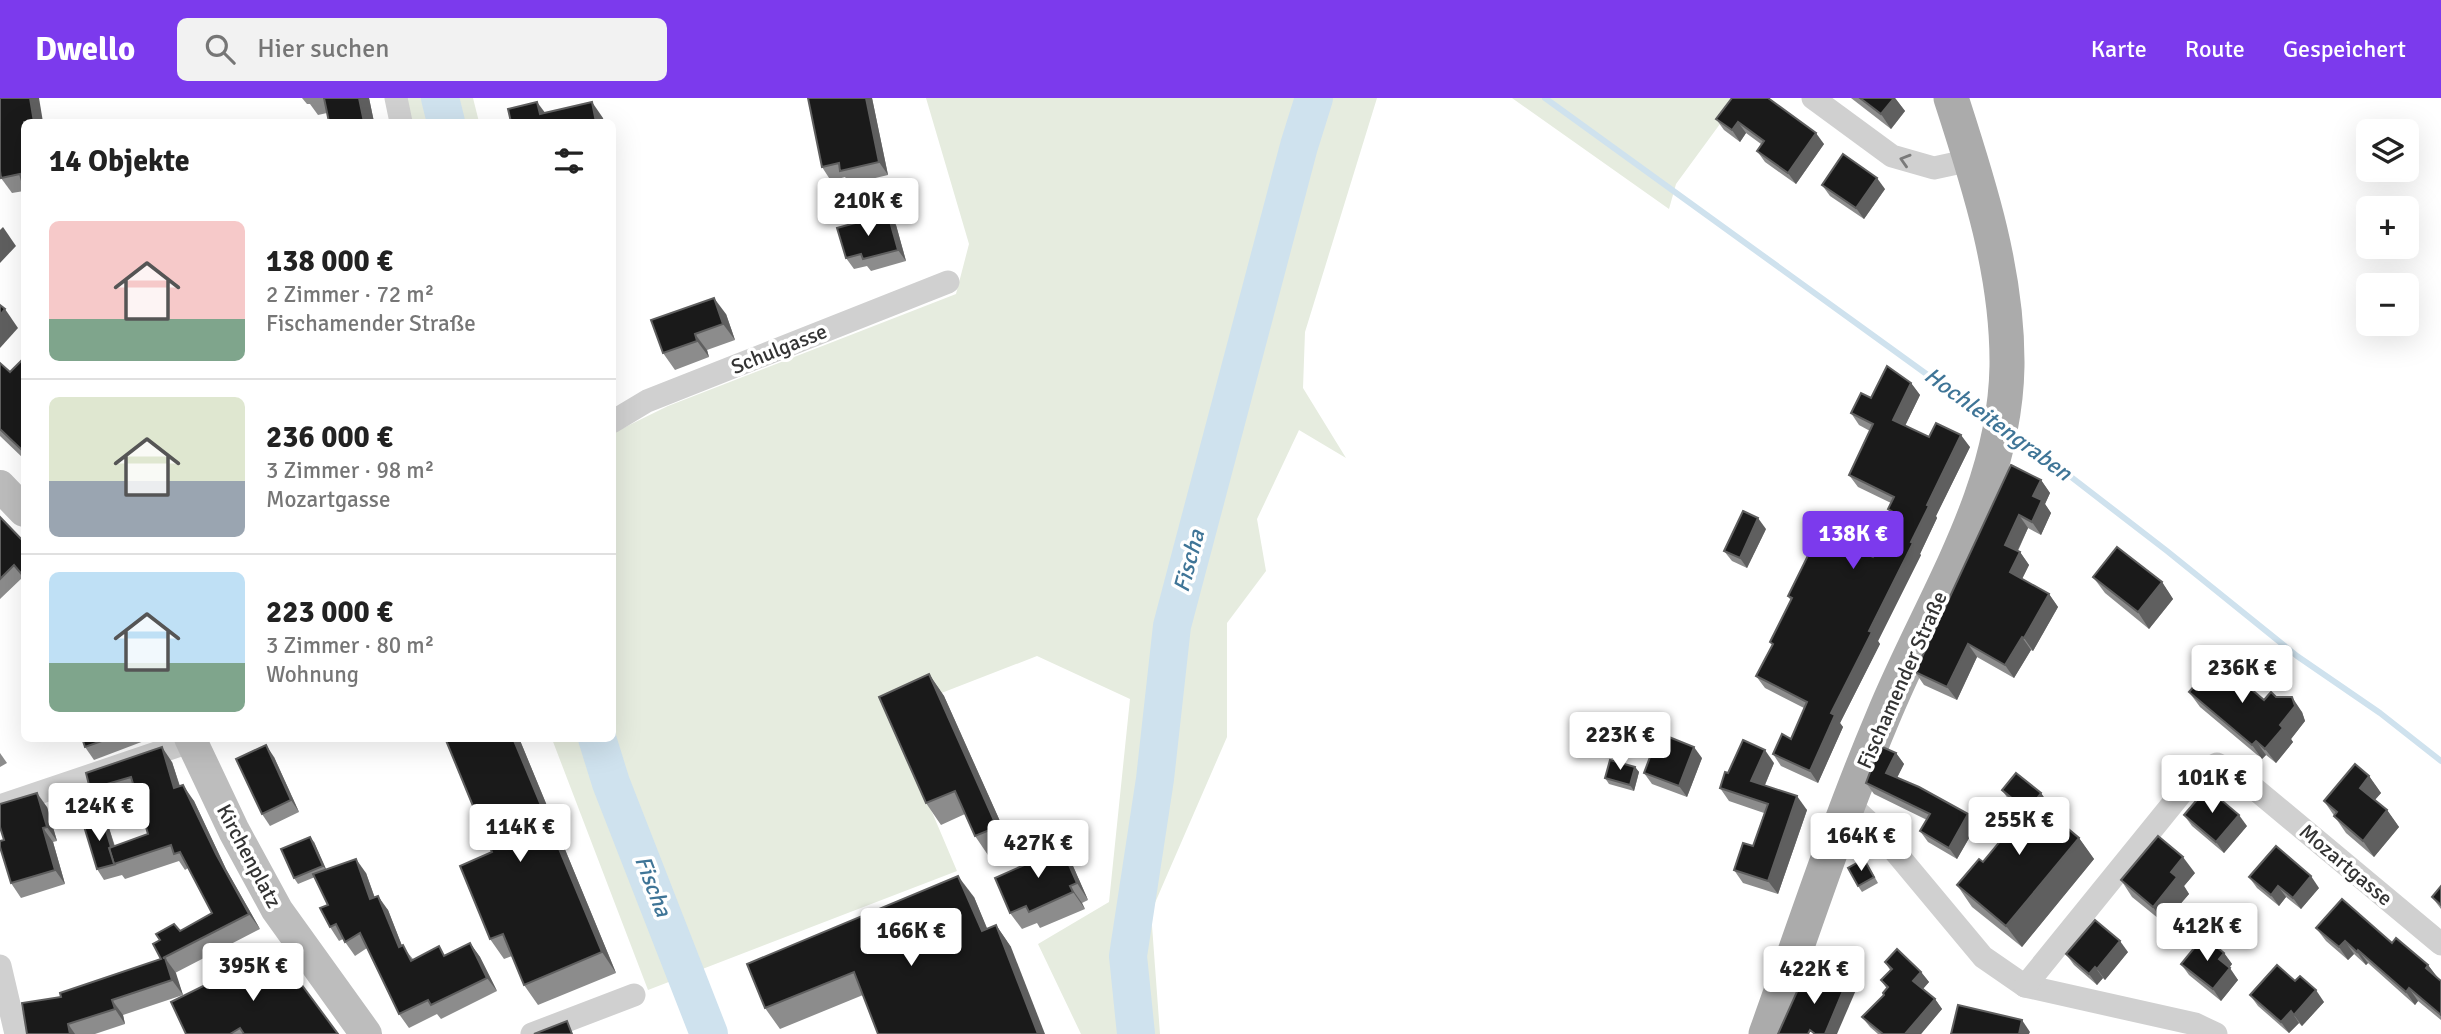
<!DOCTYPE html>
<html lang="de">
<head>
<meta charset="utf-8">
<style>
	body { margin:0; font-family:Signika,sans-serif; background:#f2f2f2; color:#222; height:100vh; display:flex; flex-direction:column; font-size:26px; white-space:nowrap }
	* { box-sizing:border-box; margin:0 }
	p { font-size:23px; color:#767676 }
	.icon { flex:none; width:38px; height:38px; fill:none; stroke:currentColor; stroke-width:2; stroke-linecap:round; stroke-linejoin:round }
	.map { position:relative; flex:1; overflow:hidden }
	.panel { position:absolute; left:21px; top:21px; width:595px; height:623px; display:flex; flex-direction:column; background:#fff; border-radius:10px; box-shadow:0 7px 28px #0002 }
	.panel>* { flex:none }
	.fabs { position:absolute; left:2356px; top:21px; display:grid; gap:14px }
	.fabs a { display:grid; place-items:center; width:63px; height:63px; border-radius:10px; background:#fff; box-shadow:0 7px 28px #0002; font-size:35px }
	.price { position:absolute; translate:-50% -60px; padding:0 16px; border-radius:7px; background:#fff; color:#222; font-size:23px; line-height:46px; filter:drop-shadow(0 2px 4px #0008) }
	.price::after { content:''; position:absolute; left:50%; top:42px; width:21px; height:16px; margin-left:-10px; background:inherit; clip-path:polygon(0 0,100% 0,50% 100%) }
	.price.on { background:#7c3aed; color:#fff }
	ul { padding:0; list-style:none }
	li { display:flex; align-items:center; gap:21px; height:175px; padding:0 28px }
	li+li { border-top:2px solid #e0e0e0 }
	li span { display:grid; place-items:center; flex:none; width:196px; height:140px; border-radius:10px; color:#555 }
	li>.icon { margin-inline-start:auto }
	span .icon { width:84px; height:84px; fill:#fffc; stroke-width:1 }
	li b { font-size:30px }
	h2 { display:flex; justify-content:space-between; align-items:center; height:84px; padding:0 28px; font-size:30px }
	header { display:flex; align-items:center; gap:42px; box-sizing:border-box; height:98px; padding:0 35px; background:#7c3aed; color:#fff }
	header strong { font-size:33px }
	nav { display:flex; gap:38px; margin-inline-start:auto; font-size:24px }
	.search { width:490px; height:63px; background:#f2f2f2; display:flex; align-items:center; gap:18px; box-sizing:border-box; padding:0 24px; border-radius:10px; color:#767676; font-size:26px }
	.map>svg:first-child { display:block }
</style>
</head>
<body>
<header>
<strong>Dwello</strong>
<div class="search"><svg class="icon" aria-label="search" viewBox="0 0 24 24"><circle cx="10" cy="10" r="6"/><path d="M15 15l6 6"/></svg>Hier suchen</div>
<nav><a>Karte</a><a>Route</a><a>Gespeichert</a></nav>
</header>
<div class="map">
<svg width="2441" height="936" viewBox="0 0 2441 936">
	<rect width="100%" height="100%" fill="#fff"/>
	<g fill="#e6ecdf">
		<path d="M400 0H473L479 24H405Z"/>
		<path d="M926 0H1377L1305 234 1303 290 1346 360 1299 332 1257 421 1266 473 1227 525V639L1151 814 1160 936H1081L1038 846 1109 804 1130 601 1037 558 890 615 957 773 648 892 552 641 612 640 613 335 668 308 956 196 969 146Z"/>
		<path d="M1512 0H1739L1676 86 1669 111Z"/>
	</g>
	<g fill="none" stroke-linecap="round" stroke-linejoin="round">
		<g stroke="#cfe2ee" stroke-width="6">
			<path d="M1545 0 1990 322"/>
			<path d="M2011 336 2053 365 2167 453 2297 558 2380 615 2441 663"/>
		</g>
		<g stroke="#cfe2ee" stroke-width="38">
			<path d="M440 0 446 24"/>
			<path d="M597 640 611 685 709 936"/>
			<path d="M1136 936 1128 858 1155 681 1172 528 1299 48 1314 0"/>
		</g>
		<g stroke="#d0d0d0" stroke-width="23">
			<path d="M396 0 401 24"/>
			<path d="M1813 0 1892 58 1934 70 1971 62"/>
			<path d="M612 324 647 303 948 184"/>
			<path d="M1848 705 1877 732 1983 859 2025 888 2195 926 2216 936"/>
			<path d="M0 708 192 643"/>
			<path d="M0 868 16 936"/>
			<path d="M2025 888 2196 677 2217 666 2237 676 2441 846"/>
			<path d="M532 936 634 897"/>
		</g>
		<g stroke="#bdbdbd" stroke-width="32">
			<path d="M0 388 24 413"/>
			<path d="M190 640 234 733 277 812 366 936"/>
		</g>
		<path stroke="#ababab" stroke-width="35" d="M1766 936C1804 830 1839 723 1883 619 1930 504 2005 396 2007 268 2008 176 1979 86 1951 0"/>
	</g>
	<g fill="#8c8c8c">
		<path d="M302 0H369L374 24H329L327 15 318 17 310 6H307Z"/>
		<path d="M872 0 888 77 850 86 845 79 831 83 822 69Z"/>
		<path d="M1732 0 1824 46 1796 86 1765 64 1757 53 1761 46 1746 35 1740 44 1724 32 1716 21Z"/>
		<path d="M1851 0H1895L1905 13 1891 31Z"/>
		<path d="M24 24V93L12 95 1 80Z"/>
		<path d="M1822 87 1885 91 1864 121 1830 98Z"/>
		<path d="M888 116 896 127 906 163 871 173 867 168 854 171 846 160Z"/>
		<path d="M726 216 735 242 707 252 709 259 675 272 663 255Z"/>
		<path d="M24 260V361L0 338V265L10 274Z"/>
		<path d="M1911 285 1920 297 1905 328 1929 339 1970 349 1936 418 1937 420 1920 456 1921 457 1878 543 1880 546 1840 625 1843 629 1818 685 1781 668 1773 656 1791 641 1804 610 1765 590 1756 578 1772 547 1770 544 1791 503 1788 498 1827 439 1845 438 1852 449 1873 459 1890 424 1889 423 1892 417 1888 411 1891 405 1858 389 1849 377 1870 333 1859 327 1851 315 1871 300Z"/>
		<path d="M2041 382 2050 395 2045 406 2051 415 2041 437 2028 430 2018 453 2020 454 2029 467 2022 481 2049 496 2058 509 2033 553 2031 552 2014 580 1977 559 1957 602 1924 587 1915 574Z"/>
		<path d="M0 419 24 444V482L22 480 0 501Z"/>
		<path d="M1766 431 1747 470 1732 463 1724 453Z"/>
		<path d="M2093 479 2162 484 2173 501 2149 531 2105 495Z"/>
		<path d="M929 576 944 598 1012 750 990 760 975 738 965 716 941 727 926 705Z"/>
		<path d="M2189 594 2264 602 2276 599 2302 614 2305 623 2291 641 2293 644 2276 665 2266 657 2262 661 2200 609Z"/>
		<path d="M82 640H152L94 662 85 649Z"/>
		<path d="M445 640H519L616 875 538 907 524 887 512 858 504 861 490 841 492 754Z"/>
		<path d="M0 655 7 665 0 669Z"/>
		<path d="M1896 655 1904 666 1897 679 1976 728 1957 761 1928 744 1920 733 1927 722 1874 696 1866 685Z"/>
		<path d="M274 659 299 714 270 728 262 716Z"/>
		<path d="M1702 660 1687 699 1652 686 1644 675Z"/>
		<path d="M172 664 180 688 194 703 226 771 260 831 175 875 183 897 123 917 125 926 95 936H27L61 899 161 861 180 833 212 815 188 770 185 772 179 763 125 781 122 777 104 782 97 771 109 730 115 748 148 736 136 696 101 706 90 691Z"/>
		<path d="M1774 665 1765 687 1807 712 1778 796 1743 785 1734 772 1753 748 1764 715 1729 703 1720 690 1728 675Z"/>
		<path d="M1635 669 1639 674 1634 693 1609 686 1605 680Z"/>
		<path d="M2369 678 2381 695 2375 702 2387 712 2399 729 2374 759 2346 735 2324 703Z"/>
		<path d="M2002 692 2041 695 2056 717 2054 719 2079 740 2094 761 2022 849 1972 809 1957 787 1983 764 2021 718 2017 714Z"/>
		<path d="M47 709 57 743 53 744 65 786 21 800 11 785 4 742Z"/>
		<path d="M2184 717 2247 728 2224 755 2192 728Z"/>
		<path d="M1058 742 1069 759 1088 802 1082 805 1085 811 1040 830 1037 825 1022 831 1010 815 1040 760Z"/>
		<path d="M314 744 326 772 366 775 375 800 388 812 402 848 413 861 446 857 470 845 480 859 497 893 441 921 437 916 409 930 399 916 367 850 355 858 343 841 339 843 330 829 328 807 315 779 298 786 294 780Z"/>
		<path d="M1868 767 1878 785 1862 794 1858 788Z"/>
		<path d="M2195 775 2184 788 2189 796 2164 825 2132 799 2121 782Z"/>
		<path d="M2249 779 2319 790 2301 811 2286 799 2279 808 2257 790Z"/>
		<path d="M2441 788V811L2432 799Z"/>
		<path d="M974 799 987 831 996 827 1011 849 863 897 780 931 765 910Z"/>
		<path d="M2316 830 2392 845 2428 867 2437 879 2441 883V922L2418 903 2415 907 2368 865 2366 867 2354 856 2348 862 2326 843Z"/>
		<path d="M2128 854 2105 882 2103 880 2097 887 2074 867 2066 856Z"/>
		<path d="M2224 855 2232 866 2229 870 2238 882 2221 903 2189 877 2181 866Z"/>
		<path d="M1885 864 1921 874 1929 884 1923 891 1935 901 1942 911 1921 936H1878L1870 929 1862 919 1884 897 1887 891 1881 882 1890 872Z"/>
		<path d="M2295 883 2324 904 2302 928 2299 925 2289 935 2258 908 2250 897Z"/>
		<path d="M171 904 338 936H186Z"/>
	</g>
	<g fill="#5f5f5f">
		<path d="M30 0H39L43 24H34Z"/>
		<path d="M359 0H369L374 24H364Z"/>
		<path d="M866 0H872L888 77 879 64Z"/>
		<path d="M1894 0H1895L1905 13 1891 31 1881 16Z"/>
		<path d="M537 4 549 20 540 16Z"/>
		<path d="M592 4 603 20 604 24H596Z"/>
		<path d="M1738 24 1746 35 1740 44 1732 32Z"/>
		<path d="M1816 35 1824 46 1796 86 1788 75Z"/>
		<path d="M1877 80 1885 91 1864 121 1856 110Z"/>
		<path d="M888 116 896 127 906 163 898 152Z"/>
		<path d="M3 129 16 148 0 165V132Z"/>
		<path d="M714 200 726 216 735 242 723 226Z"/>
		<path d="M5 211 18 230 0 250V217Z"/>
		<path d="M695 236 707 252 709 259 697 243Z"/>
		<path d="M1911 285 1920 297 1902 334 1893 322Z"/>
		<path d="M1961 337 1970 349 1936 418 1937 420 1920 456 1921 457 1878 543 1880 546 1840 625 1843 629 1818 685 1810 673 1831 615 1911 444 1927 407Z"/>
		<path d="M2041 382 2050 395 2045 406 2051 415 2041 437 2032 424 2033 398Z"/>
		<path d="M2019 417 2028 430 2014 460 2005 447Z"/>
		<path d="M1758 420 1766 431 1747 470 1740 460Z"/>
		<path d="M1845 438 1853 450 1842 444Z"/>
		<path d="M2020 454 2029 467 2019 487 2010 474Z"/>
		<path d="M2162 484 2173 501 2149 531 2138 514Z"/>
		<path d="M2049 496 2058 509 2033 553 2024 540Z"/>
		<path d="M2022 539 2031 552 2014 580 2005 567Z"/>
		<path d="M1968 546 1977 559 1957 602 1947 589Z"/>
		<path d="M929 576 944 598 1012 750 997 729Z"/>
		<path d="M2292 599 2302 614 2305 623 2291 641 2293 644 2276 665 2265 651 2280 627Z"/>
		<path d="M513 640H519L616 875 602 854Z"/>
		<path d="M2256 643 2266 657 2262 661 2252 647Z"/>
		<path d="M266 647 274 659 299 714 291 702Z"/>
		<path d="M162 649 172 664 185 705 174 690Z"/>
		<path d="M1694 649 1702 660 1687 699 1679 688Z"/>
		<path d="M1765 652 1774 665 1761 696 1751 683Z"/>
		<path d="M1896 655 1904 666 1894 686 1886 675Z"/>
		<path d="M1635 669 1639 674 1634 693 1630 687Z"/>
		<path d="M2369 678 2381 695 2371 706 2360 690Z"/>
		<path d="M183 687 194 703 226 771 260 831 249 816 216 756Z"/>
		<path d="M37 695 47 709 57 743 47 729Z"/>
		<path d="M2041 695 2056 717 2050 725 2035 703Z"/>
		<path d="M1797 698 1807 712 1778 796 1768 783Z"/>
		<path d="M2387 712 2399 729 2374 759 2363 743Z"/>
		<path d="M1968 716 1976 728 1957 761 1949 750Z"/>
		<path d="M2239 717 2247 728 2224 755 2216 744Z"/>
		<path d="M102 719 109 730 119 764 116 766Z"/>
		<path d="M43 730 53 744 65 786 55 772Z"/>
		<path d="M310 739 314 744 327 773 323 768Z"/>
		<path d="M2079 740 2094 761 2022 849 2006 828Z"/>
		<path d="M1058 742 1069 759 1088 802 1077 785Z"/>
		<path d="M2183 759 2195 775 2184 788 2189 796 2164 825 2153 809 2171 774Z"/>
		<path d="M356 761 366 775 380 815 370 801Z"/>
		<path d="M958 778 974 799 997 854 982 833Z"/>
		<path d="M2311 778 2319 790 2301 811 2293 800Z"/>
		<path d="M1070 788 1082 805 1085 811 1073 794Z"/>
		<path d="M2278 788 2286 799 2279 808 2271 797Z"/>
		<path d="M378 798 388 812 408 863 399 849Z"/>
		<path d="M996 827 1011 849 1045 936H1038Z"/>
		<path d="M2120 843 2128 854 2105 882 2097 871Z"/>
		<path d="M2345 843 2354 856 2348 862 2339 849Z"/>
		<path d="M470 845 480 859 497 893 487 880Z"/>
		<path d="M2358 852 2368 865 2366 867 2357 854Z"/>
		<path d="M2224 855 2232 866 2227 873 2219 861Z"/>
		<path d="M165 860 176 875 183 897 172 882Z"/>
		<path d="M2428 867 2438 880 2426 870Z"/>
		<path d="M2095 869 2103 880 2097 887 2089 876Z"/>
		<path d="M2230 870 2238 882 2221 903 2213 891Z"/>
		<path d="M1921 874 1929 884 1921 893 1913 883Z"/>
		<path d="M1848 881 1856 892 1837 936H1825Z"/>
		<path d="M2409 890 2418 903 2415 907 2406 894Z"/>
		<path d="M2316 892 2324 904 2302 928 2294 917Z"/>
		<path d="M1935 901 1942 911 1921 936H1905Z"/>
		<path d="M112 902 123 917 125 926 115 911Z"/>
		<path d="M2291 913 2299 925 2289 935 2281 924Z"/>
		<path d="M2022 922 2030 934 2029 936H2019Z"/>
		<path d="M68 926 75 936H70Z"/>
	</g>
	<g fill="#1a1a1a" stroke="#5f5f5f" stroke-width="2">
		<path d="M0 0H30L34 24H24V90L20 76 1 80 0 73Z"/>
		<path d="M324 0H359L364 24H329Z"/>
		<path d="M808 0H866L879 64 840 73 839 65 822 69Z"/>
		<path d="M1732 0H1768L1816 35 1788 75 1757 53 1764 43 1738 24 1732 32 1716 21Z"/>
		<path d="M1860 0H1894L1881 16Z"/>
		<path d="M537 4 540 16 592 4 596 24H511L508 11Z"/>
		<path d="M1843 56 1877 80 1856 110 1822 87Z"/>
		<path d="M888 116 898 152 863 161 861 156 846 160 837 130Z"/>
		<path d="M714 200 723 226 695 236 697 243 663 255 651 222Z"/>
		<path d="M0 207 5 211 0 217Z"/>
		<path d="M24 260V354L0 331V265L10 274Z"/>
		<path d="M1887 268 1911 285 1893 322 1929 339 1936 325 1961 337 1927 407 1929 408 1911 444 1913 445 1869 533 1872 534 1831 615 1835 617 1810 673 1773 656 1782 636 1791 641 1807 604 1756 578 1773 546 1770 544 1792 500 1788 498 1819 435 1827 439 1830 431 1845 438 1842 444 1873 459 1891 424 1889 423 1893 414 1888 411 1894 399 1849 377 1873 326 1851 315 1861 295 1871 300Z"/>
		<path d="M2011 367 2041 382 2033 398 2042 402 2032 424 2019 417 2005 447 2020 454 2010 474 2049 496 2024 540 2022 539 2005 567 1968 546 1947 589 1915 574Z"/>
		<path d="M1743 413 1758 420 1740 460 1724 453Z"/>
		<path d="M0 419 24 444V479L14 467 0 481Z"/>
		<path d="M2117 449 2162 484 2138 514 2093 479Z"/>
		<path d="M2217 562 2264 602 2271 594 2276 599H2292L2295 608 2280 627 2283 630 2265 651 2256 643 2252 647 2189 594Z"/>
		<path d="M929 576 997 729 975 738 955 693 926 705 879 599Z"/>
		<path d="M1659 635 1694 649 1679 688 1644 675Z"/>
		<path d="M82 640H110L85 649Z"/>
		<path d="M445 640H513L602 854 524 887 503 836 490 841 460 768 492 754Z"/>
		<path d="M1743 642 1765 652 1751 683 1797 698 1768 783 1734 772 1743 745 1753 748 1768 706 1720 690 1725 674 1728 675Z"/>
		<path d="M266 647 291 702 262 716 236 661Z"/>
		<path d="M1880 648 1896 655 1886 675 1919 689 1968 716 1949 750 1920 733 1930 716 1866 685Z"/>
		<path d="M162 649 174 690 183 687 216 756 249 816 163 860H165L172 882 112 902 115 911 68 926 70 936H27L22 905 61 899 60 895 161 861 153 846 160 842 156 836 174 826 180 833 212 815 180 754 174 756 171 747 114 766 109 750 148 736 131 679 90 691 86 675Z"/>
		<path d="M1610 662 1635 669 1630 687 1605 680Z"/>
		<path d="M2355 666 2369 678 2360 690 2387 712 2363 743 2334 718 2337 714 2324 703Z"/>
		<path d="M2016 675 2041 695 2035 703 2079 740 2006 828 1957 787 1979 761 1983 764 2026 712 2002 692Z"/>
		<path d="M2207 690 2239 717 2216 744 2184 717Z"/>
		<path d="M37 695 47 729 43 730 55 772 11 785 0 749V743L4 742 0 729V706Z"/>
		<path d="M102 719 111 749 109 750 114 766H116L97 771 83 725Z"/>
		<path d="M2158 738 2183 759 2171 774 2177 779 2153 809 2121 782Z"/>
		<path d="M310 739 323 768 294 780 281 751Z"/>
		<path d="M1058 742 1077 785 1070 788 1073 794 1029 814 1026 808 1010 815 995 780 1040 760 1036 752Z"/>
		<path d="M2276 748 2311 778 2293 800 2278 788 2271 797 2249 779Z"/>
		<path d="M356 761 370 801 378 798 399 849 403 847 411 863 439 848 444 858 470 845 487 880 431 907 428 902 399 916 360 835 345 844 336 826 330 829 320 810 328 807 313 776Z"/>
		<path d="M1864 761 1874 779 1858 788 1848 770Z"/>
		<path d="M958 778 982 833 996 827 1038 936H878L854 874 765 910 747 866Z"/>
		<path d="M2441 788V807L2432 799Z"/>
		<path d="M2342 801 2392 845 2396 840 2428 867 2426 870 2441 883V917L2409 890 2406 894 2358 852 2357 854 2345 843 2339 849 2316 830Z"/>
		<path d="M2095 822 2120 843 2097 871 2095 869 2089 876 2066 856Z"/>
		<path d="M2204 838 2224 855 2219 861 2230 870 2213 891 2181 866Z"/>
		<path d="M1897 851 1921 874 1913 883 1935 901 1905 936H1883L1862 919 1884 897 1883 895 1888 889 1881 882 1892 871 1885 864Z"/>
		<path d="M276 852 338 936H244L240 930 230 936H186L171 904Z"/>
		<path d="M2277 867 2295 883 2300 878 2316 892 2294 917 2291 913 2281 924 2250 897Z"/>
		<path d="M1834 874 1848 881 1825 936H1815L1810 932 1808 936H1778L1804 878 1828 887Z"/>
		<path d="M1958 907 2022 922 2019 936H1951Z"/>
		<path d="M567 923 572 936H534Z"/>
	</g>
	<defs><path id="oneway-chevron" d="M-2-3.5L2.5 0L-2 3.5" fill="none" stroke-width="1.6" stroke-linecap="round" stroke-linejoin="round" transform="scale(1.75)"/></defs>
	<use stroke="#7a7a7a" href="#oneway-chevron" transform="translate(1905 62) rotate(-163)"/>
	<g text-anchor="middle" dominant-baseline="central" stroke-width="7" stroke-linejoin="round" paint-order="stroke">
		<g font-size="21" fill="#333" stroke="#fff">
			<text transform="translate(779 251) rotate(-22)">Schulgasse</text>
			<text transform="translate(1902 582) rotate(-66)">Fischamender Straße</text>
			<text transform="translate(249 758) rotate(62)">Kirchenplatz</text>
			<text transform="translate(2346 767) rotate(40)">Mozartgasse</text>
		</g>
		<g font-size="23" font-style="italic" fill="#3f7597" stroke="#fff">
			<text transform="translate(1998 326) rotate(36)">Hochleitengraben</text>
			<text transform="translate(1189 463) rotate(-75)">Fischa</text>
			<text transform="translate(653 788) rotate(69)">Fischa</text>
		</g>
	</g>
</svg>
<div class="fabs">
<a><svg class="icon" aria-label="layers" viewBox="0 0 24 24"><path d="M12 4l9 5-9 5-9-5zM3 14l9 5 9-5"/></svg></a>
<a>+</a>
<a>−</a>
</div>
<b class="price" style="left:868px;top:140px">210K €</b>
<b class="price on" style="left:1853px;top:473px">138K €</b>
<b class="price" style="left:2242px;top:607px">236K €</b>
<b class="price" style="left:1620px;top:674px">223K €</b>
<b class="price" style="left:2212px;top:717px">101K €</b>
<b class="price" style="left:99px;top:745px">124K €</b>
<b class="price" style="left:2019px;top:759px">255K €</b>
<b class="price" style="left:520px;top:766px">114K €</b>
<b class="price" style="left:1861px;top:775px">164K €</b>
<b class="price" style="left:1038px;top:782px">427K €</b>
<b class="price" style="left:2207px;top:865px">412K €</b>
<b class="price" style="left:911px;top:870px">166K €</b>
<b class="price" style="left:253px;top:905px">395K €</b>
<b class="price" style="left:1814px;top:908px">422K €</b>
<section class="panel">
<h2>14 Objekte<svg class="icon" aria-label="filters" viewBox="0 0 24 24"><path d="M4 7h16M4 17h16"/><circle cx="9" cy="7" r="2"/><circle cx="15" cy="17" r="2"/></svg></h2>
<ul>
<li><span style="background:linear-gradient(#f6c9c9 70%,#7fa58c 0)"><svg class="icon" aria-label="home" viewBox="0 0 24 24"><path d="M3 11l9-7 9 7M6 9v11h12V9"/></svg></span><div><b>138 000 €</b><p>2 Zimmer · 72 m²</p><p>Fischamender Straße</p></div></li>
<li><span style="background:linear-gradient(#dfe7d0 60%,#9aa5b1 0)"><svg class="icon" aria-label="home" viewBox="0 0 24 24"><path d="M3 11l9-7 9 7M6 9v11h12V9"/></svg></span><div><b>236 000 €</b><p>3 Zimmer · 98 m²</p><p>Mozartgasse</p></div></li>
<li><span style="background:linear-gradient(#bfe0f5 65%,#7fa58c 0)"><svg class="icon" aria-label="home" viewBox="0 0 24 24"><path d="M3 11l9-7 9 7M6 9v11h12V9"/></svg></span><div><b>223 000 €</b><p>3 Zimmer · 80 m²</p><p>Wohnung</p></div></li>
</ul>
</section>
</div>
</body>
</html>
